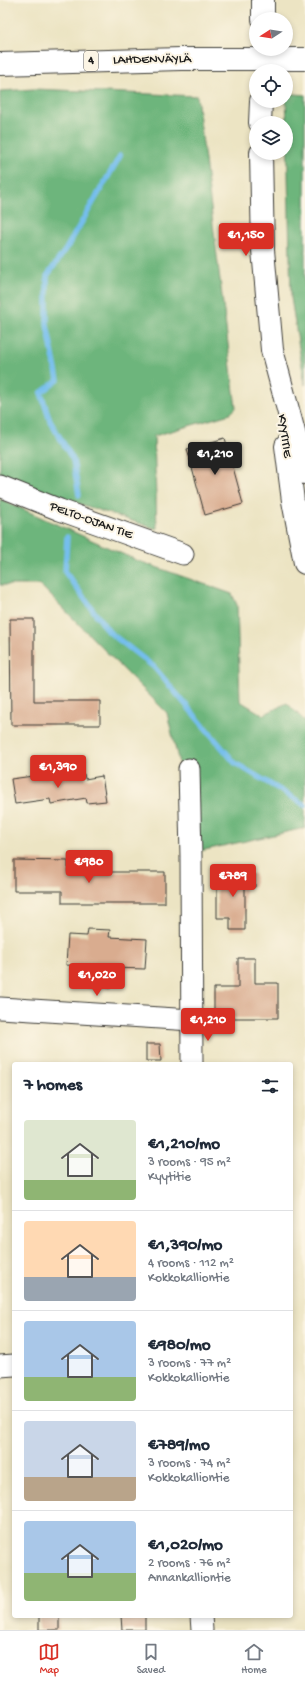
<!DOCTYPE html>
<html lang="en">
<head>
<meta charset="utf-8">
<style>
	body { margin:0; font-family:"Gochi Hand",sans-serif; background:#f6f6f7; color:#1f2937; height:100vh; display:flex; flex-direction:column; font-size:15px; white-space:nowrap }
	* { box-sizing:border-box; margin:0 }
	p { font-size:13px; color:#747a83 }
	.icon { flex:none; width:22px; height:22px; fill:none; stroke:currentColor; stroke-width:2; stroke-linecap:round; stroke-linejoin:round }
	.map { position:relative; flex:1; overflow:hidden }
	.panel { position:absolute; left:12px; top:1062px; width:281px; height:556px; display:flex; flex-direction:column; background:#fff; border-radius:4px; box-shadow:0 2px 6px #0003 }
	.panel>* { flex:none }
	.needle { width:26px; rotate:258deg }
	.tools { position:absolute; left:249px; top:12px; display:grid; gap:8px }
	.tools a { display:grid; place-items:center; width:44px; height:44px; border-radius:50%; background:#fff; box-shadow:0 2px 6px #0003; font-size:20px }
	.price { position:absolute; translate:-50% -34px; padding:0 9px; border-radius:4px; background:#d93025; color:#fff; font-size:13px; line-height:26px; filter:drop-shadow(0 1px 2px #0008) }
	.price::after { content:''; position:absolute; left:50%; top:24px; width:12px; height:9px; margin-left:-6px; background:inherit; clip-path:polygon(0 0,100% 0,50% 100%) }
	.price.current { background:#222; color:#fff }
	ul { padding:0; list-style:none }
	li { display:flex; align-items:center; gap:12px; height:100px; padding:0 12px }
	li+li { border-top:1px solid #e0e1e3 }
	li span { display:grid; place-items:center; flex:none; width:112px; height:80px; border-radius:4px; color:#555 }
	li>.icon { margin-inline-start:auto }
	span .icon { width:48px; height:48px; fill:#fffc; stroke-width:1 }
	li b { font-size:17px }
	h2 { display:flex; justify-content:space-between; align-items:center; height:48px; padding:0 12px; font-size:17px }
	.menu { display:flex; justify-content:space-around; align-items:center; height:56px; border-top:1px solid #e0e1e3; background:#fff; font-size:11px; color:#747a83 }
	.menu a { display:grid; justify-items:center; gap:2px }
	.menu .current { color:#d93025 }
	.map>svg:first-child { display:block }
</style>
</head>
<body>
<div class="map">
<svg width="305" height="1630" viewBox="0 0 305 1630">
	<rect width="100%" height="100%" fill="#fcf5e5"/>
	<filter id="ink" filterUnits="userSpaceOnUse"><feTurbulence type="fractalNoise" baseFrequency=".025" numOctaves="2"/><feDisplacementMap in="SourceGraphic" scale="8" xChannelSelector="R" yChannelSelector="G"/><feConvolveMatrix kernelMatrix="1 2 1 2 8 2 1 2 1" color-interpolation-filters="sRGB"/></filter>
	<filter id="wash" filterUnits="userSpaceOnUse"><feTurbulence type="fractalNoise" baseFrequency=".012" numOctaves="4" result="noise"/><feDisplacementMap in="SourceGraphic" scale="16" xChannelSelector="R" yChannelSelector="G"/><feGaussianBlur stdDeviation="0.9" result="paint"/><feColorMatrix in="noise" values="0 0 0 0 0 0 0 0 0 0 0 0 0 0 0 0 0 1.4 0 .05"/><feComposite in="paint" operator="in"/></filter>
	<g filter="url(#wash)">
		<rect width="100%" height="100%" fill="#ece4c3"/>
		<g fill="#6db57b" stroke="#44684c">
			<path d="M34 89 197 96 236 408 230 414 154 436 157 529 0 478V91Z"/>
			<path d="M286 93 305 95V385L291 298Z"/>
			<path d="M0 499 136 560 232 594 237 605 240 701 263 715 287 703 305 721V828L200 851 167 713 40 585H0Z"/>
		</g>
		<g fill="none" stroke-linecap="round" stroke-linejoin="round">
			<g stroke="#74beed" stroke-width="5.5">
				<path d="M79 495 73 460 50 421 41 393 58 380 47 325V276L66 249 120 156"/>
				<path d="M67 537 65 572 109 632 154 667 235 763 305 805"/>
			</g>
		</g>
		<g id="blocks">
			<g fill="#d9ac8f">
				<path d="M225 438 243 504 205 515 187 449Z"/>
				<path d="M10 619H34V701H100V725H11Z"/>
				<path d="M48 774 49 779 84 774 85 779 102 776 106 801 87 803 86 798 51 804 50 799 15 804 11 779Z"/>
				<path d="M14 860 68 861V872H165V903H62V891H14Z"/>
				<path d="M217 873 255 874V887H245V930H230V918H217Z"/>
				<path d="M88 929 110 930 109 937 147 939 145 969 112 968 111 988 79 986 80 966 66 965 68 935 87 936Z"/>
				<path d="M238 958H255V983H278V1018H214V988H238Z"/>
				<path d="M146 1044H160L161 1061H146Z"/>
				<rect x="39" y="1616" width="20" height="14"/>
				<path d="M121 1616H145V1630H122Z"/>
			</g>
		</g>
	</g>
	<g filter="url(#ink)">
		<use href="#blocks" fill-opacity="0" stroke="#3b3a35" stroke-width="1"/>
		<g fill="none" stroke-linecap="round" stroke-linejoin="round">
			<defs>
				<g id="minor">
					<path d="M0 486 60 510 183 554"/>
					<path d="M189 769 191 856 192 1064"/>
					<path d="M0 1008 192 1020"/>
					<path d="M0 1366 14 1365"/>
					<path d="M201 1616 202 1630"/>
				</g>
				<g id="secondary">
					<path d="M263 19V0"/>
					<path d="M260 123 261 101"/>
					<path d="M261 153 263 250 272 350 305 473"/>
					<path d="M286 446 293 501 305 563"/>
				</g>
				<path id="motorway" d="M0 64 181 59"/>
			</defs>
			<use href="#minor" stroke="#3b3a35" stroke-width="23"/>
			<use href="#secondary" stroke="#3b3a35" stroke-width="24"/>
			<use href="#motorway" stroke="#3b3a35" stroke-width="24"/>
			<use href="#minor" stroke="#fff" stroke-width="21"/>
			<use href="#secondary" stroke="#fff" stroke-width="22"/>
			<use href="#motorway" stroke="#fff" stroke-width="22"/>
			<defs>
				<path id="motorway-bridge" d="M181 59H305"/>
			</defs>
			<use href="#motorway-bridge" stroke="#3b3a35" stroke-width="24" stroke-linecap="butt"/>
			<use href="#motorway-bridge" stroke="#fff" stroke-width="22"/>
		</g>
	</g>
	<g text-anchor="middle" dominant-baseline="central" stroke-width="4" stroke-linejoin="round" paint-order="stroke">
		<rect fill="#fcf5e5" stroke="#5f5d58" stroke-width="1" x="84" y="51" width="14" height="20" rx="3"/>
		<g font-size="12" font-weight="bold" fill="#1c1c1c">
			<text x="91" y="61">4</text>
		</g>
		<g font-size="13" fill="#1c1c1c" stroke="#fcf5e5">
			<text transform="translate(152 60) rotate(-1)">LAHDENVÄYLÄ</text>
			<text transform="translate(284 436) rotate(82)">KYYTITIE</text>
			<text transform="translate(91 521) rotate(20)">PELTO-OJAN TIE</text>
		</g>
	</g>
</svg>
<div class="tools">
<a><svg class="needle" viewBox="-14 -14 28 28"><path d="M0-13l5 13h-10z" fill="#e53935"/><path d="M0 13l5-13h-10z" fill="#747a83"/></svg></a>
<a><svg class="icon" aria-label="locate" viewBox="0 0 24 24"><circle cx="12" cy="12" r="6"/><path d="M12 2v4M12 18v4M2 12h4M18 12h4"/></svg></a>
<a><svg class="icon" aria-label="layers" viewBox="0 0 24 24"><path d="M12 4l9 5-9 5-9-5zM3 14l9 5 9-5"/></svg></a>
</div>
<b class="price" style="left:246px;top:257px">€1,150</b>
<b class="price current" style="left:215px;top:476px">€1,210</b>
<b class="price" style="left:58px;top:789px">€1,390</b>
<b class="price" style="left:89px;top:884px">€980</b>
<b class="price" style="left:233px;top:898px">€789</b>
<b class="price" style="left:97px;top:997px">€1,020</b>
<b class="price" style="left:208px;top:1042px">€1,210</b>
<section class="panel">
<h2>7 homes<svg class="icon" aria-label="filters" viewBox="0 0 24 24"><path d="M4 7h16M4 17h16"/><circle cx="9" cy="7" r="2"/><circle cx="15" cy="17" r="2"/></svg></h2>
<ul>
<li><span style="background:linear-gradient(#dfe7d0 75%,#8fb573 0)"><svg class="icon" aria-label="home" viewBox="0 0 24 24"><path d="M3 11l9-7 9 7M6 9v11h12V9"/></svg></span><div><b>€1,210/mo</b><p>3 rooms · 95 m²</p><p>Kyytitie</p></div></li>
<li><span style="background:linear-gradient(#ffd9b3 70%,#9aa5b1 0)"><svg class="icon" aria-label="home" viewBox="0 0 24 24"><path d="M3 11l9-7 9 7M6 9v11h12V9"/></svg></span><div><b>€1,390/mo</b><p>4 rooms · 112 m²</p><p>Kokkokalliontie</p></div></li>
<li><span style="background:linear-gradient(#a9c7e8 70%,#8fb573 0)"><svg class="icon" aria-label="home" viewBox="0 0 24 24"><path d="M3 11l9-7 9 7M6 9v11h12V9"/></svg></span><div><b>€980/mo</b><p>3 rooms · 77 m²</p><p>Kokkokalliontie</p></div></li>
<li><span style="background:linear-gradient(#c9d6e8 70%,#b9a48a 0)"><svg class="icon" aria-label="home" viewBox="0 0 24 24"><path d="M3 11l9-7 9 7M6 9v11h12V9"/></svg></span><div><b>€789/mo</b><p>3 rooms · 74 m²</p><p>Kokkokalliontie</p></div></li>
<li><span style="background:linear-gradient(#a9c7e8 65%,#8fb573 0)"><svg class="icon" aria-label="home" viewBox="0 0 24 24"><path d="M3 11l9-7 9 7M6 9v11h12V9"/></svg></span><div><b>€1,020/mo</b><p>2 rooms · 76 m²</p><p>Annankalliontie</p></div></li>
</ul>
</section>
</div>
<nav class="menu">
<a class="current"><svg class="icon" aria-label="map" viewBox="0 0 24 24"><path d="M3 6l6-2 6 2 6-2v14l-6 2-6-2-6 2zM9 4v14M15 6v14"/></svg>Map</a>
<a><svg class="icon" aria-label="saved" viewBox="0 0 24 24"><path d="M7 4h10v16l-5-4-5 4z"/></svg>Saved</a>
<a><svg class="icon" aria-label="home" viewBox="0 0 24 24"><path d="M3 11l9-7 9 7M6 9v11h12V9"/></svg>Home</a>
</nav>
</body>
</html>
